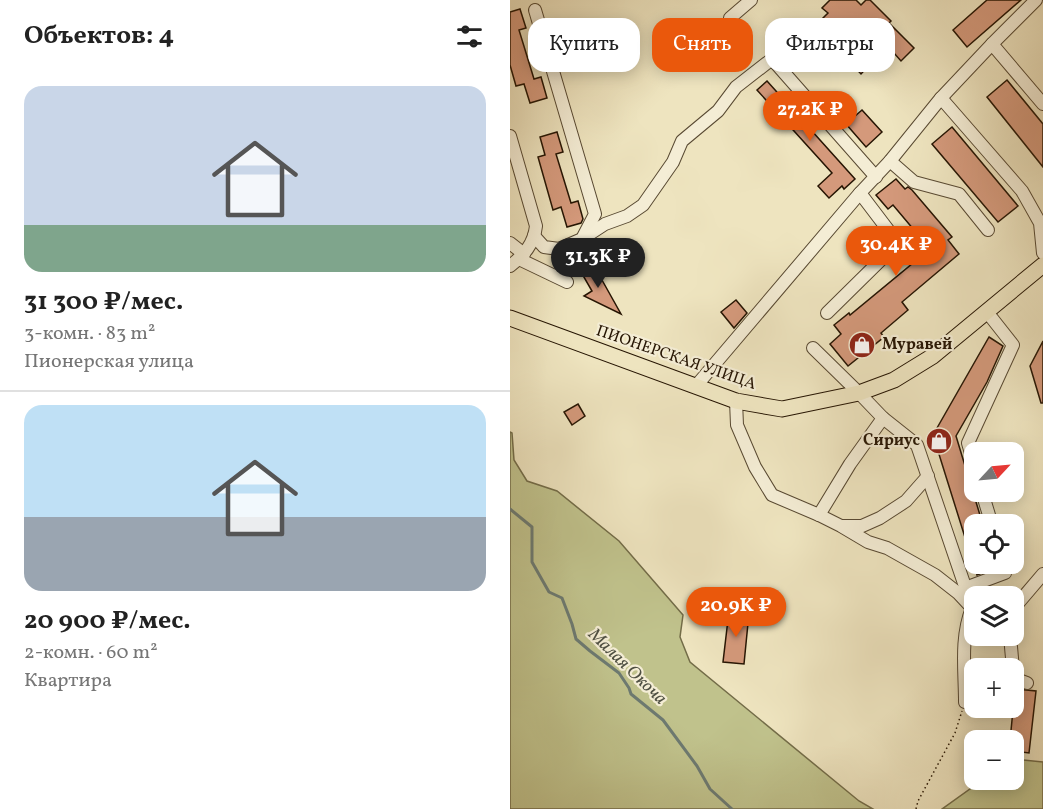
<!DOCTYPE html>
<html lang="ru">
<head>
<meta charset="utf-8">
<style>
	body { margin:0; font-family:Vollkorn,serif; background:#f2f2f2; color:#222; height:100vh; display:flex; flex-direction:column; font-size:22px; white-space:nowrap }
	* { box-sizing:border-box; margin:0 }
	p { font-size:20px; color:#767676 }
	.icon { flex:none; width:33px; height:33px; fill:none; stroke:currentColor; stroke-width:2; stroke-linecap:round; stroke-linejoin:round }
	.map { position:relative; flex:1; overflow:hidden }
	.details { display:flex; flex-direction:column; background:#fff; width:510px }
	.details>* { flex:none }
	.banner { position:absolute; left:18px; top:18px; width:424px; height:54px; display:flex; gap:12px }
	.needle { width:39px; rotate:64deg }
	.controls { position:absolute; left:454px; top:442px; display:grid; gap:12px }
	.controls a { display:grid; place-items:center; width:60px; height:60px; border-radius:12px; background:#fff; box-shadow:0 3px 15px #0003; font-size:30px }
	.price { position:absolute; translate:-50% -51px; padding:0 14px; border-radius:21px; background:#ea580c; color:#fff; font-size:20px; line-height:39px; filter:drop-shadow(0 2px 3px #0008) }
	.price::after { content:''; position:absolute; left:50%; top:36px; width:18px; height:14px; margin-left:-9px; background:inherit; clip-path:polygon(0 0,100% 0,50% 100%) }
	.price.on { background:#222; color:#fff }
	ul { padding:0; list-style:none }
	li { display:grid; align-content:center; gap:12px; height:318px; padding:0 24px }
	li+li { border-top:2px solid #e0e0e0 }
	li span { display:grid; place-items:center; height:186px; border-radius:18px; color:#555 }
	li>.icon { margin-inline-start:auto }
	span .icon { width:108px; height:108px; fill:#fffc; stroke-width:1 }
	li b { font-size:26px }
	h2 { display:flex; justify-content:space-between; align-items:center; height:72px; padding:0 24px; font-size:26px }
	.tag { padding:0 21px; border-radius:18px; background:#fff; box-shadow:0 3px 15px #0003; font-size:21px; line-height:54px }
	.tag.on { background:#ea580c; color:#fff }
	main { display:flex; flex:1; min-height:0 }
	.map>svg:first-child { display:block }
</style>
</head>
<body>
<main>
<section class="details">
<h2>Объектов: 4<svg class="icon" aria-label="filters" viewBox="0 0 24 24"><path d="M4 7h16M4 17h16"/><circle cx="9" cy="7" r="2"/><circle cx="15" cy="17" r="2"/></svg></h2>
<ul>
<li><span style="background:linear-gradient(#c9d6e8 75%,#7fa58c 0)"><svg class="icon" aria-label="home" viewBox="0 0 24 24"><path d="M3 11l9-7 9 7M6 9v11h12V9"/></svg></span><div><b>31 300 ₽/мес.</b><p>3-комн. · 83 m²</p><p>Пионерская улица</p></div></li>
<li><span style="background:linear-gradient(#bfe0f5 60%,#9aa5b1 0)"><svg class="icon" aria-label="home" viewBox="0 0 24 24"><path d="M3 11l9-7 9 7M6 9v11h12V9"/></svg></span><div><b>20 900 ₽/мес.</b><p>2-комн. · 60 m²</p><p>Квартира</p></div></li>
</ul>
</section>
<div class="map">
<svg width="533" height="809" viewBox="0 0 533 809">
	<rect width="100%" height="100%" fill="#eee4bf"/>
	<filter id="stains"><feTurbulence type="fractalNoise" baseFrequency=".00333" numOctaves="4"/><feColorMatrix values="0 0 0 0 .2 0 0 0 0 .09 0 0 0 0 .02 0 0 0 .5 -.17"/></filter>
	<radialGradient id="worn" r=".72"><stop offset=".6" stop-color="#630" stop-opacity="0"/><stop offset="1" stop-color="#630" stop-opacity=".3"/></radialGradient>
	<g fill="#c0c28c" stroke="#736c48" stroke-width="1.5">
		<path d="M0 432 2 433 4 460 17 481 47 491 109 541 173 615 170 637 180 662 349 801 363 809H0Z"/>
		<path d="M504 759 533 762V809H432L464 786 466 780H504Z"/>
	</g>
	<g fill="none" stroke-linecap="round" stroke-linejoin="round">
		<path stroke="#6d7a71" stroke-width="3" d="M0 509 22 527V562L39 592 52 598 62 624 66 639 80 651 109 673 119 688 121 694 153 720 187 766 200 789 222 809"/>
	</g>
	<g fill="#d4997b" stroke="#261503" stroke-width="1.5">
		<path d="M320 0H346L351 5 356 0H360L381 21 379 23 404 48 391 61 384 53 371 67 364 60 351 74 336 58 342 53 326 36 320 42 305 26 318 13 312 8Z"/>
		<path d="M477 0H511L457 47 443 30Z"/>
		<path d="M10 9 16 28 9 30 24 79 31 77 37 98 20 103 14 84 6 86 0 65V12Z"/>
		<path d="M497 80 533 124V167L477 97Z"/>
		<path d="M257 81 345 179 334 189 332 186 319 198 308 186 322 173 247 90Z"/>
		<path d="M352 110 372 132 356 147 336 124Z"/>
		<path d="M442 127 508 206 488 222 422 144Z"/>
		<path d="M47 132 53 152 46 154 61 203 68 201 73 219 71 223 57 227 51 207 43 210 28 157 35 155 30 137Z"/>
		<path d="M386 179 395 189 398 187 402 190 442 237 438 240 449 254 392 302 398 310 371 333 374 337 338 366 320 344 331 334 324 325 339 313 340 315 420 249 383 205 378 209 366 195Z"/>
		<path d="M83 264 111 314 74 296 82 291 71 272Z"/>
		<path d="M226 300 237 313 224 328 211 312Z"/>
		<path d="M479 337 493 346 477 382 446 436 473 525H465V562L463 563 423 435Z"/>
		<path d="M533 341V403H531L520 366Z"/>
		<path d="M68 404 75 416 62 425 54 412Z"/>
		<path d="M464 564H485V568L467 575Z"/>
		<path d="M219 611 239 613 234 664 213 662Z"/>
		<path d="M505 689 526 691 519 753 504 751V741H500Z"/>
	</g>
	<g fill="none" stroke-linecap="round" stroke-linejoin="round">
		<defs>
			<g id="minor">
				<path d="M220 18 241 0"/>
				<path d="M482 44 533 104"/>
				<path d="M431 98 512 191 530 223 533 253"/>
				<path d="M0 136 26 226C24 244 14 255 0 266"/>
				<path d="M380 161 404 182 449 194 478 230"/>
				<path d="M24 236 34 247 49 249 72 239 85 214 25 10"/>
				<path d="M72 239 95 224 117 216 133 205 163 162 172 141 208 111 226 87 262 59 366 177"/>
				<path d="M0 243 14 254"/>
				<path d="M9 259 57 282"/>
				<path d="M317 313 388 243 350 193"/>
				<path d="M303 348 349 393 373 418 407 445 461 604"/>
				<path d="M186 386 350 193 380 161 431 98 482 44 526 0"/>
				<path d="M226 401 227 425 245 467 262 495 309 515 331 526 358 542 377 548 425 575 448 593 462 608C450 638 455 671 455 702L465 705"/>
				<path d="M465 467 458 443 503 345 477 312"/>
				<path d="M472 492 482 525"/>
				<path d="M309 515 340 464 373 418"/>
				<path d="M332 526H352L370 518 396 501 418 476"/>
				<path d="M455 588 495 573 493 564"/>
				<path d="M504 608 533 574"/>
				<path d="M500 636 503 669"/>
				<path d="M504 673 509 680 517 683"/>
				<path d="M478 708 489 711 495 708"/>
			</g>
			<path id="major" d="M0 318 226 401 272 409 349 393 384 380 423 356 533 265"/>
		</defs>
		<use href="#minor" stroke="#584932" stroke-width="14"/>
		<use href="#major" stroke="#261503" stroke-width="17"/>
		<path stroke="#261503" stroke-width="1.5" stroke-dasharray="1.5 3" stroke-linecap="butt" d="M406 809 408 801 445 733 452 711"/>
		<use href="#minor" stroke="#f4edd5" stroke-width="12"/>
		<use href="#major" stroke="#eee4bf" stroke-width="15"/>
	</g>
	<defs>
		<symbol id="shop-disc" viewBox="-11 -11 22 22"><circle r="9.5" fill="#8f2418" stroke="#f4edd5"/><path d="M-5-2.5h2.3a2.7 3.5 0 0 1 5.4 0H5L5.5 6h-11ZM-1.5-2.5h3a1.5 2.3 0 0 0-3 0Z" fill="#fff"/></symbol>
	</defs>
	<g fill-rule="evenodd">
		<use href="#shop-disc" x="337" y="330" width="30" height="30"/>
		<use href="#shop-disc" x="414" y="426" width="30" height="30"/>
	</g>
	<g text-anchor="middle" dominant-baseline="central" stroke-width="4.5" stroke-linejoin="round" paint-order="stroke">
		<g font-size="16" font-weight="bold" fill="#261503" stroke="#f4edd5" text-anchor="start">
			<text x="372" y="345">Муравей</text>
			<text x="410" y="441" text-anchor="end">Сириус</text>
		</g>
		<g font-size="16" fill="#261503" stroke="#f4edd5">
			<text transform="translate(166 358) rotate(19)">ПИОНЕРСКАЯ УЛИЦА</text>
		</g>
		<g font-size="18" font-style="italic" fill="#4f5043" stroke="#f4edd5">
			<text transform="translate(117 667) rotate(44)">Малая Окоча</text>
		</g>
	</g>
	<rect width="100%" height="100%" filter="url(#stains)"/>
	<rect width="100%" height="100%" fill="url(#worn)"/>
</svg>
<div class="controls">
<a><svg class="needle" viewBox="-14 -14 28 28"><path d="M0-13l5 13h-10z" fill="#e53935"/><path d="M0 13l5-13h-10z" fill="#767676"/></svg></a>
<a><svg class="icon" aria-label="locate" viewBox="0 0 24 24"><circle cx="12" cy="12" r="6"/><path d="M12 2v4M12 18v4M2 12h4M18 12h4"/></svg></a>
<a><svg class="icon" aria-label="layers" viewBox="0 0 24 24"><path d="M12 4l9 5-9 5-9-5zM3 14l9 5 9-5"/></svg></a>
<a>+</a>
<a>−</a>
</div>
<b class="price" style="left:300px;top:142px">27.2K ₽</b>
<b class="price" style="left:386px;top:277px">30.4K ₽</b>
<b class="price on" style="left:88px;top:289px">31.3K ₽</b>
<b class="price" style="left:226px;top:638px">20.9K ₽</b>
<div class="banner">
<a class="tag">Купить</a>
<a class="tag on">Снять</a>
<a class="tag">Фильтры</a>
</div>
</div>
</main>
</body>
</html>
